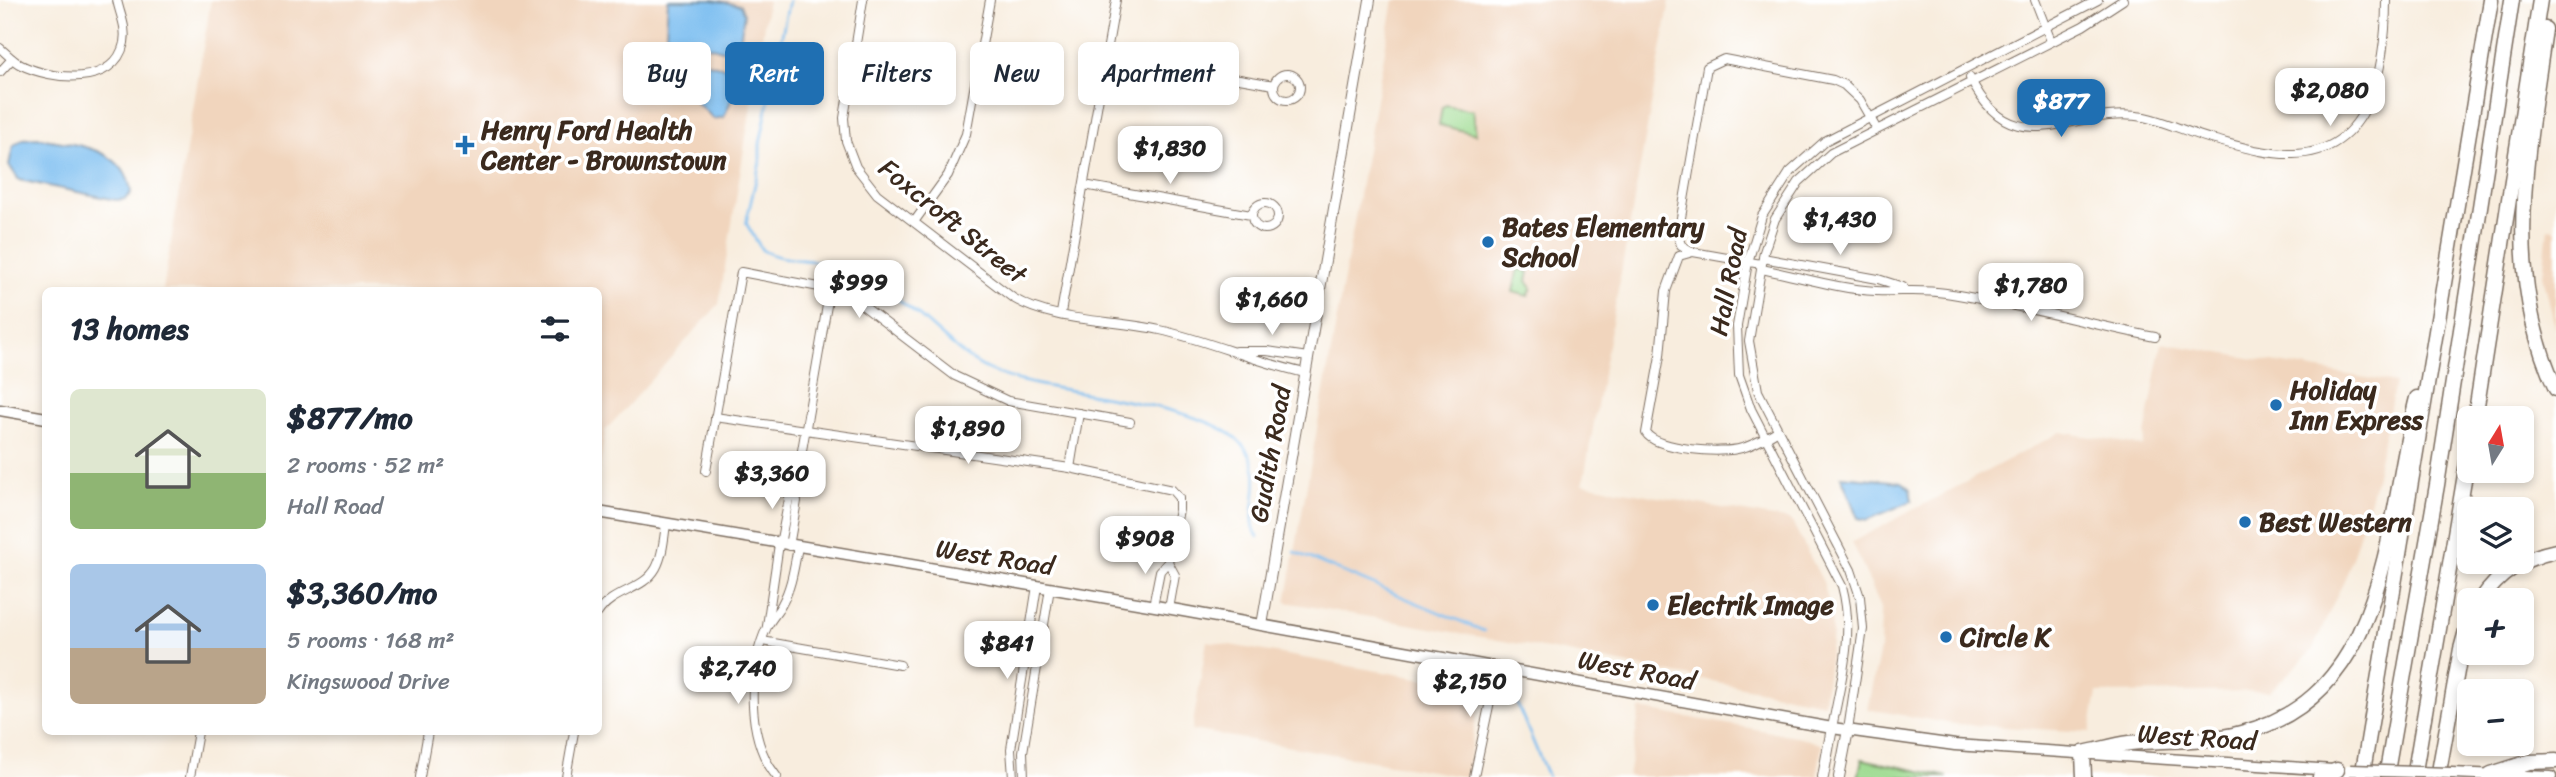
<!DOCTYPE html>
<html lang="en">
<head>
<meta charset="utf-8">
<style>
	body { margin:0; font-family:Sriracha,sans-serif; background:#f6f6f7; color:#1f2937; height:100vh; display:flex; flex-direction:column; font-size:26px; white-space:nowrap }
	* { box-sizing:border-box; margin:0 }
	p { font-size:23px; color:#747a83 }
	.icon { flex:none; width:38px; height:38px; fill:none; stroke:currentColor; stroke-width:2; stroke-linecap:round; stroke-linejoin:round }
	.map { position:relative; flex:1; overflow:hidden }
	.sheet { position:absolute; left:42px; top:287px; width:560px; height:448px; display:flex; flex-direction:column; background:#fff; border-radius:10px; box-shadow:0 4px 10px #0003 }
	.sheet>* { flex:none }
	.hud { position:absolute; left:623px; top:42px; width:665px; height:63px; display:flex; gap:14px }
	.needle { width:46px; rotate:11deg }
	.controls { position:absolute; left:2457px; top:406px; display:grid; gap:14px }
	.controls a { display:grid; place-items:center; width:77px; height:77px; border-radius:10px; background:#fff; box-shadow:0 4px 10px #0003; font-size:35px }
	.price { position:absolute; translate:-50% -60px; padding:0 16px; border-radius:14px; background:#fff; color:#222; font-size:23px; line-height:46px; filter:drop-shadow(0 2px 4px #0008) }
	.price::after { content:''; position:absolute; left:50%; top:42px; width:21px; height:16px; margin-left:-10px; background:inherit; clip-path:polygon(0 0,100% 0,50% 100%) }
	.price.active { background:#1f6fb2; color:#fff }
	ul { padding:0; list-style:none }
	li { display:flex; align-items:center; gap:21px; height:175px; padding:0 28px }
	li span { display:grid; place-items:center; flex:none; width:196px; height:140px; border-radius:10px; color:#555 }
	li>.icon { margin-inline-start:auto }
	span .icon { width:84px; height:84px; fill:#fffc; stroke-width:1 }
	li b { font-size:30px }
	h2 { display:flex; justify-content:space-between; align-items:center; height:84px; padding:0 28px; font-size:30px }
	.tag { padding:0 24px; border-radius:10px; background:#fff; box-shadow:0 4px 10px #0003; font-size:24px; line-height:63px }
	.tag.active { background:#1f6fb2; color:#fff }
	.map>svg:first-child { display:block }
</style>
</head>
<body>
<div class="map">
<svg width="2556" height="777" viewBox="0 0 2556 777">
	<rect width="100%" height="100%" fill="#fff"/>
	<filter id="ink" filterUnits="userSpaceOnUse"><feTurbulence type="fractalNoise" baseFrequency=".0143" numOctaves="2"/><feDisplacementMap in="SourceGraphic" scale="14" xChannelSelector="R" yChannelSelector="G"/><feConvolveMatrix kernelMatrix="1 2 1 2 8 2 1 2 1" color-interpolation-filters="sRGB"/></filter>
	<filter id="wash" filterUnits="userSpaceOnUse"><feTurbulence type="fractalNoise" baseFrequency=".00686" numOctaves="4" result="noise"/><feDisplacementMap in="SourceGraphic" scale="28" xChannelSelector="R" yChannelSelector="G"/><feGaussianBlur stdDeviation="1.57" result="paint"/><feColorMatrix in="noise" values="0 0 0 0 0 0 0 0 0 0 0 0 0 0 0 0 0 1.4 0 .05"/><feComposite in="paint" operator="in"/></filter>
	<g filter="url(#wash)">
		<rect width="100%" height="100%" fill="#f8edde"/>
		<g fill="#f1d5bd">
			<path d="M211 0H768L719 304 605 431 599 472 598 290H163Z"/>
			<path d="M1394 0H1670L1583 484 1791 520 1823 582 1831 611 1832 633 1824 703 1553 650 1286 602Z"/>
			<path d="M2548 228 2556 230V331L2543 275Z"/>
			<path d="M2162 343 2395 383 2373 489 2348 571 2312 651 2270 691 2097 693 2090 732 1954 724 1867 709 1880 650 1881 608 1852 542 2061 432 2143 446Z"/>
			<path d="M1207 641 1481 689 1466 777 1192 730Z"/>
			<path d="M1640 709 1800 737 1822 745 1817 777H1628Z"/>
		</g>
		<g fill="#9cda8f" stroke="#6c8256" stroke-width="2">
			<path d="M1446 105 1473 110 1476 134 1439 125 1442 107Z"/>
			<path d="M1518 268 1529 272 1527 281 1532 288 1528 296 1513 292Z"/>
			<path d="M1862 759 1948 777H1858Z"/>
		</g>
		<g fill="#7abdf0" stroke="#5a7487" stroke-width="2">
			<path d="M668 0H713L740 5 744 14 739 48 726 51 666 34Z"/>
			<path d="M670 56 691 58 737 71 733 96 724 117 714 119 668 76 664 64Z"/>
			<path d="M38 138C72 144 127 147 131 193L125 199 116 200 19 180 9 165 13 146 23 139Z"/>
			<path d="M1841 476 1902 482 1910 489 1912 501 1867 520 1858 518Z"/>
		</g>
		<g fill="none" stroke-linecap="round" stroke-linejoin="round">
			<g stroke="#7abdf0" stroke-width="2.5">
				<path d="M789 0 760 144V162L746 223 762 250C787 265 828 256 854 271 874 282 894 296 912 310 936 329 959 355 987 369 1014 382 1050 387 1079 392 1120 400 1211 412 1240 442 1273 476 1241 512 1258 537"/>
				<path d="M1295 552 1484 631"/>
				<path d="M1516 701 1548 777"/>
			</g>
		</g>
	</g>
	<g filter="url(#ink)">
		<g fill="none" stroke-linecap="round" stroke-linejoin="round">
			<defs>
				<g id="minor">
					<path d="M863 0 844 118 846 141 856 167 877 194 1013 298C1055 323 1113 319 1160 330 1210 341 1255 362 1305 373"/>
					<path d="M2035 0 2051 41"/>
					<path d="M0 48C7 54 13 61 21 65 52 80 114 87 124 43 127 27 120 15 117 0"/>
					<path d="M1106 56 1274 85"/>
					<path d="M0 72 12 59"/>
					<circle cx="1287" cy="87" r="13"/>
					<path d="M1970 78C2014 168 2073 104 2144 117 2168 122 2190 134 2215 140 2239 146 2267 155 2293 154 2373 153 2386 62 2386 0"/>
					<path d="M1084 185 1251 215"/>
					<circle cx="1265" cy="216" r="13"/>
					<path d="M914 222 948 175 966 134 990 0"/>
					<path d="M1693 252 1679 256 1666 291 1660 356 1646 433C1657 450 1723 454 1742 448 1755 445 1766 437 1777 431"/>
					<path d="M1763 258 1878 279 1903 287"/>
					<path d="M1761 264 1693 252 1681 245 1678 235 1707 67 1724 59 1833 80 1844 85 1860 100 1876 128"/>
					<path d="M1761 269C1798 276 1838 289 1876 291 1900 292 1922 289 1946 293 2017 304 2085 323 2155 337"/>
					<path d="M1061 313 1116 0"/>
					<path d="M1236 351H1267L1308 357"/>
					<path d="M715 417 1070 468 1172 490 1179 498V510L1168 562 1160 571 1153 606"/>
					<path d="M1070 468 1079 413"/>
					<path d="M706 471 741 272 845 292 955 376 1008 401 1130 422"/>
					<path d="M780 544 789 499 795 491"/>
					<path d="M789 546 797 501 795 491 830 288"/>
					<path d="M1168 562 1175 575 1169 609"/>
					<path d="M598 613C612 590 643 591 656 568 663 555 664 538 666 524"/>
					<path d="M767 626 779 544"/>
					<path d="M762 641 900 665"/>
					<path d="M1832 728C1841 680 1855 634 1842 586L1751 409 1739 375 1737 326 1748 262 1762 216 1790 172 1825 141 2098 0"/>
					<path d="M1848 730 1863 629 1860 597 1851 570 1758 391 1749 341 1764 252 1775 219 1799 182 1831 153 2083 26 2123 0"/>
					<path d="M190 777 198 732"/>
					<path d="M420 777 428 732"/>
					<path d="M566 777 574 732"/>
					<path d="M777 777C746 739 747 670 767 627 771 619 778 612 782 604 792 586 794 567 798 547"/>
					<path d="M1013 777 1011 749 1037 586"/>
					<path d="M1024 777 1023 752 1050 588"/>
					<path d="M1474 777 1497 668"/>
				</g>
				<g id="tertiary">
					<path d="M1262 625 1370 0"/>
					<path d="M1823 777 1832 728"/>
					<path d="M1839 777 1848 730"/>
				</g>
				<g id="secondary">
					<path d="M0 410 46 418"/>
					<path d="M598 512 1161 607 1832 728 1955 745 2333 770"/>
					<path d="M2451 773 2551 777"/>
				</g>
				<g id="motorway">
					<path d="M2545 29C2528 152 2501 271 2556 389"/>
					<path d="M2475 418 2540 0"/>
					<path d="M2481 600C2500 572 2523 558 2556 551"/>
					<path d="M2491 774 2529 762 2556 761"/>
					<path d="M2084 777 2083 753C2099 750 2114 745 2130 743 2167 739 2204 743 2241 733 2391 696 2386 518 2417 398"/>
					<path d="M2320 777 2337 770"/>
					<path d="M2362 777 2491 0"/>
					<path d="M2386 777 2437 485 2512 0"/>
					<path d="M2414 777 2469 451"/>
					<path d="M2438 777 2461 649 2469 620"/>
				</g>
			</defs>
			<use href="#minor" stroke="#7d6e61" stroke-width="10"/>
			<use href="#tertiary" stroke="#7d6e61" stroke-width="12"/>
			<use href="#secondary" stroke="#7d6e61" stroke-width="13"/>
			<use href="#motorway" stroke="#7d6e61" stroke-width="17"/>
			<use href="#minor" stroke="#fff" stroke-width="8"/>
			<use href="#tertiary" stroke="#fff" stroke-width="10"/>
			<use href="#secondary" stroke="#fff" stroke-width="10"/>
			<use href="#motorway" stroke="#fff" stroke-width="14"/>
			<defs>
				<path id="secondary-bridge" d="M2350 770 2451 773"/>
			</defs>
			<use href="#secondary-bridge" stroke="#7d6e61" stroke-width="13" stroke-linecap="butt"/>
			<use href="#secondary-bridge" stroke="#fff" stroke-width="10"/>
		</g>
	</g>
	<g fill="#1f6fb2" stroke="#fff" stroke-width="2.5">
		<path d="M461.5 134.5h7v7h7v7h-7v7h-7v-7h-7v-7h7z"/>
		<circle cx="1488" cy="242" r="7"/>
		<circle cx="2276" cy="405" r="7"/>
		<circle cx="2245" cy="522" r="7"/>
		<circle cx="1653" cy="605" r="7"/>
		<circle cx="1946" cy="637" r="7"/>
	</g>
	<g text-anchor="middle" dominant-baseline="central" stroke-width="7" stroke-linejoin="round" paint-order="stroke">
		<g font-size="26" font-weight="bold" fill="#3b2a1e" stroke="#fff" text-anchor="start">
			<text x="481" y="130">Henry Ford Health<tspan x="481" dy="30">Center - Brownstown</tspan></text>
			<text x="1502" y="227">Bates Elementary<tspan x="1502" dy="30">School</tspan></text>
			<text x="2290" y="390">Holiday<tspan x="2290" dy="30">Inn Express</tspan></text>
			<text x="2259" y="522">Best Western</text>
			<text x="1667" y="605">Electrik Image</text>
			<text x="1960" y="637">Circle K</text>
		</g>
		<g font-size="26" fill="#3b2a1e" stroke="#fff">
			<text transform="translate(953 221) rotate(39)">Foxcroft Street</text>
			<text transform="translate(1728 282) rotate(-79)">Hall Road</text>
			<text transform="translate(1270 454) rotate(-80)">Gudith Road</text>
			<text transform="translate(995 557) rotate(9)">West Road</text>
			<text transform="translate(1637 670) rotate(11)">West Road</text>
			<text transform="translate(2197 737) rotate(4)">West Road</text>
		</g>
	</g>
</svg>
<div class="controls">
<a><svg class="needle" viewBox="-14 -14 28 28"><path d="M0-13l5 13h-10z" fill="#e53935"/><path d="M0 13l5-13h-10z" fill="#747a83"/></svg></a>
<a><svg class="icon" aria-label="layers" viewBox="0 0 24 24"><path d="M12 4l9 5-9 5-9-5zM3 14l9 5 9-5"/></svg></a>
<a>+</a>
<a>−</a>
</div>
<b class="price" style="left:2330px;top:128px">$2,080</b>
<b class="price active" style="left:2061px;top:139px">$877</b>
<b class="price" style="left:1170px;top:186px">$1,830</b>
<b class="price" style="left:1840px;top:257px">$1,430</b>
<b class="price" style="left:859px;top:320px">$999</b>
<b class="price" style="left:2031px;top:323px">$1,780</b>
<b class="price" style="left:1272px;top:337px">$1,660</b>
<b class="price" style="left:968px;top:466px">$1,890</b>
<b class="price" style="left:772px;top:511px">$3,360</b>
<b class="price" style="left:1145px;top:576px">$908</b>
<b class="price" style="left:1007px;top:681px">$841</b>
<b class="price" style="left:738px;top:706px">$2,740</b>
<b class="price" style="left:1470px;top:719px">$2,150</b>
<div class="hud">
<a class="tag">Buy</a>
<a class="tag active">Rent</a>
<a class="tag">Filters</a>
<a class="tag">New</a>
<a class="tag">Apartment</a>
</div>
<section class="sheet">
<h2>13 homes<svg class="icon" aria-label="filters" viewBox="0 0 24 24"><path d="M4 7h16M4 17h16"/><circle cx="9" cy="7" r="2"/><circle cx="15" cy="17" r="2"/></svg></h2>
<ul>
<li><span style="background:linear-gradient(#dfe7d0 60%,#8fb573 0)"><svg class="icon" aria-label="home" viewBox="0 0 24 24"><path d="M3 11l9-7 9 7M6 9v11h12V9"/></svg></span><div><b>$877/mo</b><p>2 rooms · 52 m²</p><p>Hall Road</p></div></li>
<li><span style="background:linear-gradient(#a9c7e8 60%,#b9a48a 0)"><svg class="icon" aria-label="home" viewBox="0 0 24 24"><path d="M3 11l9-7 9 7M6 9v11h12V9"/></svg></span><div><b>$3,360/mo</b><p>5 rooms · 168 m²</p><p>Kingswood Drive</p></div></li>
</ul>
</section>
</div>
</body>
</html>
